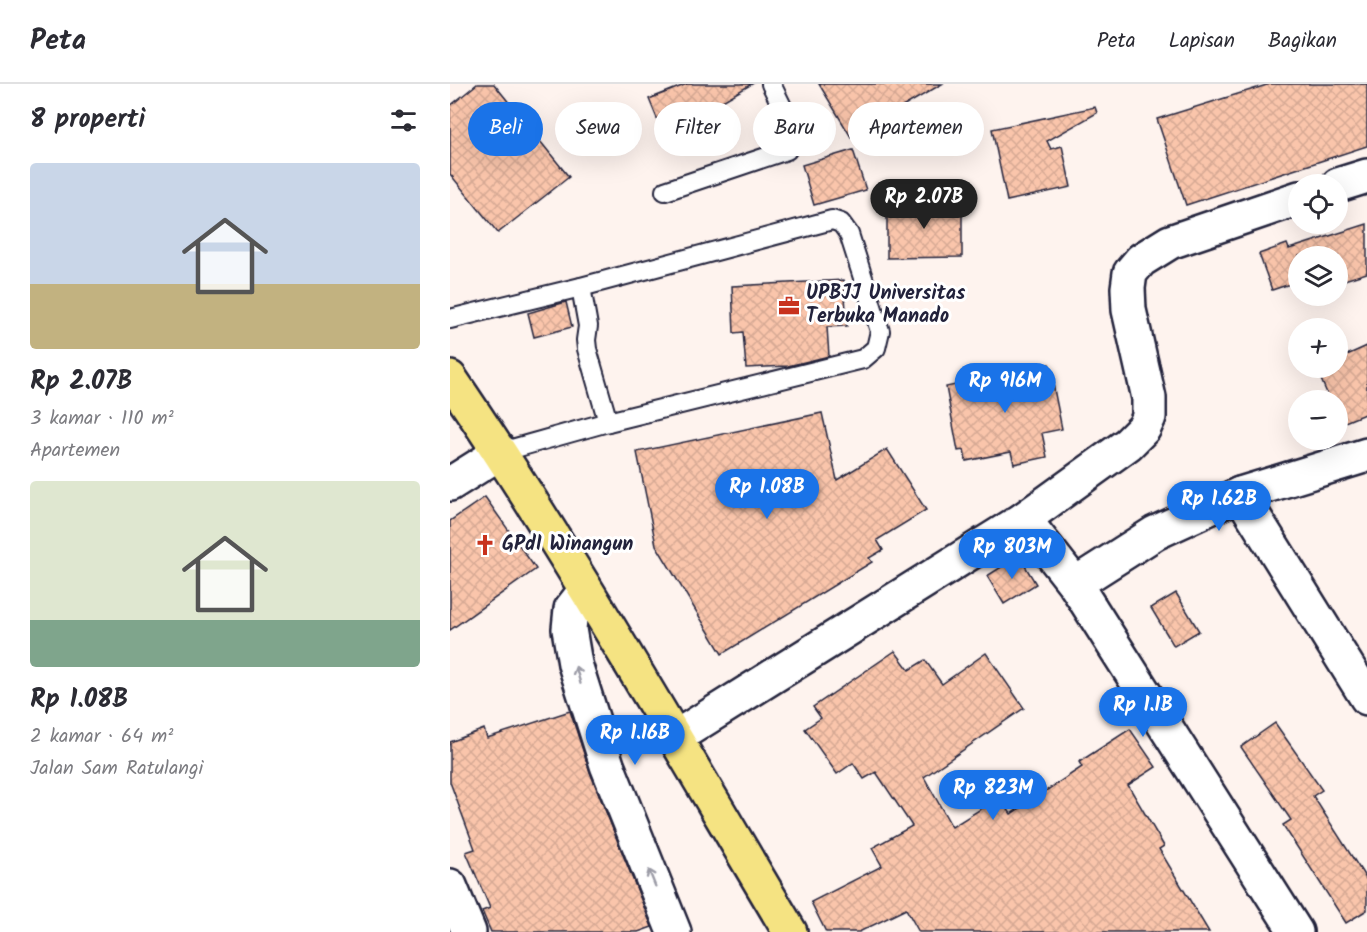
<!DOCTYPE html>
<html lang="id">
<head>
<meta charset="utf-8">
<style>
	body { margin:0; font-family:Kalam,sans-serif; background:#f7f7f7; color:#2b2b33; height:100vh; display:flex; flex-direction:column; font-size:22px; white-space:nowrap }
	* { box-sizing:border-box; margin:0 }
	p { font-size:20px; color:#7c7c81 }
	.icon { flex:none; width:33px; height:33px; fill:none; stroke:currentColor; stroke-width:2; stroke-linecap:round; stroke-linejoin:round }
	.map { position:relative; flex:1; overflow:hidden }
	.details { display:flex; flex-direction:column; background:#fff; width:450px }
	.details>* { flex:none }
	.banner { position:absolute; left:18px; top:18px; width:570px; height:54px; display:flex; gap:12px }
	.fabs { position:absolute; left:838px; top:90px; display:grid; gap:12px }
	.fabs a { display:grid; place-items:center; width:60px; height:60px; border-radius:50%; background:#fff; box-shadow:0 6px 24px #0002; font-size:30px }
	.price { position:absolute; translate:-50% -51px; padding:0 14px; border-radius:21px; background:#1a73e8; color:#fff; font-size:20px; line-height:39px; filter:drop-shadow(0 2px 3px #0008) }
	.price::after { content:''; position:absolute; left:50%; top:36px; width:18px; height:14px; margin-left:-9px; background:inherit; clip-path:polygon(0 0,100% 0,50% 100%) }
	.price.current { background:#222; color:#fff }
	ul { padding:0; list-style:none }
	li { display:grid; align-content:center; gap:12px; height:318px; padding:0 30px }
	li span { display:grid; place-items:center; height:186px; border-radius:6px; color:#555 }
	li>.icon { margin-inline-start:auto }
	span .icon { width:108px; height:108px; fill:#fffc; stroke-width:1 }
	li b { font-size:26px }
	h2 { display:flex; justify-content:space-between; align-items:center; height:72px; padding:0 30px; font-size:26px }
	.tag { padding:0 21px; border-radius:27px; background:#fff; box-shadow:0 6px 24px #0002; font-size:21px; line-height:54px }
	.tag.current { background:#1a73e8; color:#fff }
	header { display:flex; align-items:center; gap:36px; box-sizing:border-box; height:84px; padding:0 30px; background:#fff; border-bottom:2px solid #e1e1e2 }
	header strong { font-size:28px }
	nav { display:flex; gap:33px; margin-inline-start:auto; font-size:21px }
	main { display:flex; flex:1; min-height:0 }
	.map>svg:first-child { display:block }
</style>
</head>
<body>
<header>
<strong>Peta</strong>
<nav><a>Peta</a><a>Lapisan</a><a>Bagikan</a></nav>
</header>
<main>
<section class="details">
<h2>8 properti<svg class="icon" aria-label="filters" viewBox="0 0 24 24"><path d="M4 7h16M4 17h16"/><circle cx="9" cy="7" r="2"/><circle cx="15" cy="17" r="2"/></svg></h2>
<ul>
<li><span style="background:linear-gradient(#c9d6e8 65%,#c2b280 0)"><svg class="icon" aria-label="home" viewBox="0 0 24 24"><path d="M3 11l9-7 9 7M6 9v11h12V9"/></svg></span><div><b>Rp 2.07B</b><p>3 kamar · 110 m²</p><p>Apartemen</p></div></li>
<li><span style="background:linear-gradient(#dfe7d0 75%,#7fa58c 0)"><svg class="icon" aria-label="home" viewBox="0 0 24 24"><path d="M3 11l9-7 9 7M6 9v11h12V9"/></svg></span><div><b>Rp 1.08B</b><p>2 kamar · 64 m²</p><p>Jalan Sam Ratulangi</p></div></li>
</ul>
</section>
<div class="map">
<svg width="917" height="848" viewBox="0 0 917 848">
	<defs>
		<pattern id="building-cross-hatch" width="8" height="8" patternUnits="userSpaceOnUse" patternTransform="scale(1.5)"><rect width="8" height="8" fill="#fac5ab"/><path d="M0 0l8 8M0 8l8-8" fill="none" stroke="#d6a994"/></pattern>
	</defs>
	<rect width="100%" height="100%" fill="#fef3ee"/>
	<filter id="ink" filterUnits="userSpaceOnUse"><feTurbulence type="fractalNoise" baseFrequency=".0167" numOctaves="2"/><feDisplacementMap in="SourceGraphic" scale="12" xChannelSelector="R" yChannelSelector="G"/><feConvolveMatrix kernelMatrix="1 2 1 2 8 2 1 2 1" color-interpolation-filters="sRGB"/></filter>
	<g filter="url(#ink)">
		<g fill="url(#building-cross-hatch)" stroke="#22223b" stroke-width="1.5">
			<path d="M27 0H44L119 93 48 149 0 90V22Z"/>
			<path d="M237 0H302L250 30 252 35 213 49 199 15Z"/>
			<path d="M369 0H492L401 53Z"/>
			<path d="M820 0H917V62L736 121 707 35Z"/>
			<path d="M645 23 647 29 597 57 601 65 612 62 621 103 557 117 542 45Z"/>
			<path d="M403 66 416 106 364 121 352 81Z"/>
			<path d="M512 119V173L437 174V120Z"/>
			<path d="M917 140V189L888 198V172H849V197L822 206 809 170 837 160 839 165Z"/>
			<path d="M394 196 397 242 377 243 379 272 338 282 296 284 293 248 284 249 282 202Z"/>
			<path d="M116 218 122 243 84 253 78 229Z"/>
			<path d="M917 262V329L890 340 888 334V316H880L866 284H888V275Z"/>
			<path d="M599 280 612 345 592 349 597 373 564 380 561 368 516 377 514 366 508 367 496 303 543 293V290Z"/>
			<path d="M372 329 387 396 437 365 476 426 427 456 433 466 419 474 422 478 272 570 206 461 187 368Z"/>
			<path d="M35 413 86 485 0 546V437Z"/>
			<path d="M569 472 586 500 554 520 537 492Z"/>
			<path d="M726 509 749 547 724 562 701 524Z"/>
			<path d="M445 567 459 586 475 576 492 600 536 569 574 624 474 693 502 743 550 713 561 730 632 683 629 678 680 645 706 683 678 701 714 762 709 765 759 848H469L456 825 409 848H376L361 818 432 782 422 764 462 742 426 688 414 695 403 679 387 690 355 645 371 634 363 623Z"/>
			<path d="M120 627 140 688 202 843 188 848H41L32 827 40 824 16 768 25 765 0 698V658L34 645 37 654Z"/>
			<path d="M825 639 872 706 863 712 917 796V826L896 839 833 741 841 736 791 663Z"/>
		</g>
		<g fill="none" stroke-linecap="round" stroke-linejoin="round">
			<defs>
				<g id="service">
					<path d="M215 107 337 66 345 49 321 0"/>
					<path d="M131 203 138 242 136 256 137 265 158 338"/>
					<path d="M0 235 131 203 382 136 391 139 399 150 430 247 426 264 413 275 158 338 51 368"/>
				</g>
				<g id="minor">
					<path d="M888 101 917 92"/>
					<path d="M790 410 917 371"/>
					<path d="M574 435 625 500 846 848"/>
					<path d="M625 500 705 449 790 410 917 614"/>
					<path d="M135 507 121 525 119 545 125 580 157 681 224 848"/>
					<path d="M226 653 574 435 678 360 694 344 699 333V314L679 226 678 204 680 189 691 176 720 158 849 114"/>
					<path d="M0 802 19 848"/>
				</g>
				<path id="tertiary" d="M0 400 51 368"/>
				<path id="trunk" d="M0 294C122 473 229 662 340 848"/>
			</defs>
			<use href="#service" stroke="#22223b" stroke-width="22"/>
			<use href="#minor" stroke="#22223b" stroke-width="38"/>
			<use href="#tertiary" stroke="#22223b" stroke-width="38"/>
			<use href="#trunk" stroke="#22223b" stroke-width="38"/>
			<use href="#service" stroke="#fff" stroke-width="18"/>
			<use href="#minor" stroke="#fff" stroke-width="33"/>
			<use href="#tertiary" stroke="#fff" stroke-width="33"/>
			<use href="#trunk" stroke="#f5e382" stroke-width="33"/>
		</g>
		<defs><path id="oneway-shaft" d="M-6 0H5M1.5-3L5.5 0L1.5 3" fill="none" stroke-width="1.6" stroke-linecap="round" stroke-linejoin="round" transform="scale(1.5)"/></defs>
		<g stroke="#9c9ca7">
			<use href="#oneway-shaft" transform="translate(128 591) rotate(-106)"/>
			<use href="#oneway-shaft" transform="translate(202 794) rotate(-112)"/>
		</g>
	</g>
	<defs>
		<symbol id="office-bare" viewBox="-9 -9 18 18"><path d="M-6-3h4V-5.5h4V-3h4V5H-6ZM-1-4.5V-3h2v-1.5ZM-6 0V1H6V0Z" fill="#c8321e" stroke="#fff" stroke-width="2.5" paint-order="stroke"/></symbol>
		<symbol id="church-bare" viewBox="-9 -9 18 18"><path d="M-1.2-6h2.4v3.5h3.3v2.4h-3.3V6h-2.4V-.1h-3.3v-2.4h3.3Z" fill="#c8321e" stroke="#fff" stroke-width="2.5" paint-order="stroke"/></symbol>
	</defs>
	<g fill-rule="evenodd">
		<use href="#office-bare" x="324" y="207" width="30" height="30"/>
		<use href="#church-bare" x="20" y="446" width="30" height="30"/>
	</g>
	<g text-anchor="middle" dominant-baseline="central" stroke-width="6" stroke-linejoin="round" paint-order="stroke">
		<g font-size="20" font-weight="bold" fill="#22223b" stroke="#fff" text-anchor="start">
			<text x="356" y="210">UPBJJ Universitas<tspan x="356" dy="23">Terbuka Manado</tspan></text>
			<text x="52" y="461">GPdI Winangun</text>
		</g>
	</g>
</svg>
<div class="fabs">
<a><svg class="icon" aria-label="locate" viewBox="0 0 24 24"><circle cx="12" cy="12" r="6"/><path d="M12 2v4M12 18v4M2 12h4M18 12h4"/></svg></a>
<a><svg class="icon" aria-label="layers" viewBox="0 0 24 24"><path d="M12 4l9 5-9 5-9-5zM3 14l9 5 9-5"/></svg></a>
<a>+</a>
<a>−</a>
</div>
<b class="price current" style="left:474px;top:146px">Rp 2.07B</b>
<b class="price" style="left:555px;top:330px">Rp 916M</b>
<b class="price" style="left:317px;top:436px">Rp 1.08B</b>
<b class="price" style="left:769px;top:448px">Rp 1.62B</b>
<b class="price" style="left:562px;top:496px">Rp 803M</b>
<b class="price" style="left:693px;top:654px">Rp 1.1B</b>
<b class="price" style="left:185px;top:682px">Rp 1.16B</b>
<b class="price" style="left:543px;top:737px">Rp 823M</b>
<div class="banner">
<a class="tag current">Beli</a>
<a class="tag">Sewa</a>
<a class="tag">Filter</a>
<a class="tag">Baru</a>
<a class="tag">Apartemen</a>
</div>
</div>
</main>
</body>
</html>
